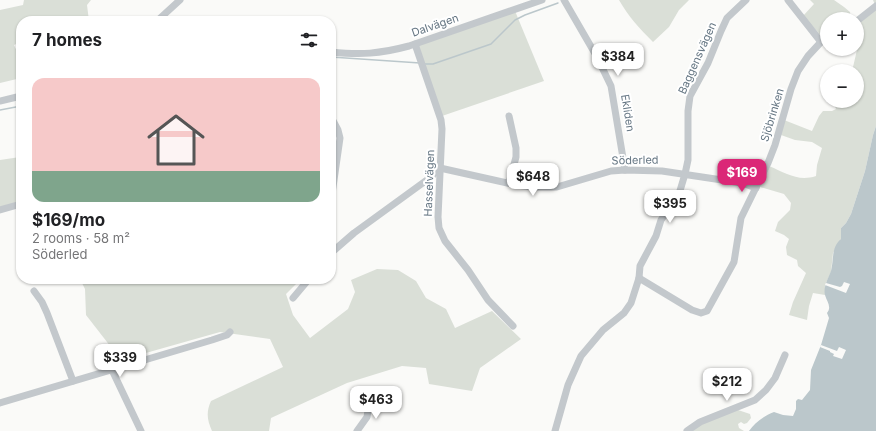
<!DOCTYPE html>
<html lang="en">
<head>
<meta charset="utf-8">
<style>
	body { margin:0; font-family:Inter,sans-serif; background:#f6f6f6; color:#202124; height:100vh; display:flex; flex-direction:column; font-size:15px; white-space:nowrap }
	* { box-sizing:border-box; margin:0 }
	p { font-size:13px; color:#757577 }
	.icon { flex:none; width:22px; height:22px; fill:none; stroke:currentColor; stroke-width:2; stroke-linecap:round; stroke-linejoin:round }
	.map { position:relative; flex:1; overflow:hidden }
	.details { position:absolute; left:16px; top:16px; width:320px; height:268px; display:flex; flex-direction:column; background:#fff; border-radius:16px; box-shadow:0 1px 3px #0004 }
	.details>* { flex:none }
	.fabs { position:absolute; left:820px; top:12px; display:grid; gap:8px }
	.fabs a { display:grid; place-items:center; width:44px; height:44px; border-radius:50%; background:#fff; box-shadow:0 1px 3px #0004; font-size:20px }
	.price { position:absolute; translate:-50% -34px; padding:0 9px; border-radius:8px; background:#fff; color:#222; font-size:13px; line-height:26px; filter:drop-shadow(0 1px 2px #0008) }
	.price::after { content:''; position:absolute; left:50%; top:24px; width:12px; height:9px; margin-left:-6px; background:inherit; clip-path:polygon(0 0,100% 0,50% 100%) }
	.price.current { background:#db2777; color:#fff }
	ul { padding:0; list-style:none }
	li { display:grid; align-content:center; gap:8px; height:212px; padding:0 16px }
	li span { display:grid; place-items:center; height:124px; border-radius:12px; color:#555 }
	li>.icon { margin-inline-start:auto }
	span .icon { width:72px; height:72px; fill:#fffc; stroke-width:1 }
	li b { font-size:17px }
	h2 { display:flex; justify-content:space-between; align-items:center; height:48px; padding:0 16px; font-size:17px }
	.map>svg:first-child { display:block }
</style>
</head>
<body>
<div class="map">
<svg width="876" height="431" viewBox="0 0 876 431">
	<rect width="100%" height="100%" fill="#fafaf8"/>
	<g fill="#dadfd7">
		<path d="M24 0H91L87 5 89 21H21V42L14 45 21 60V78L0 83V10L23 5Z"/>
		<path d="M619 0H689L679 10 669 27 653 42C640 29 628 16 619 0Z"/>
		<path d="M810 0H834L844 7 850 12 851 19H827V37L824 39 803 16 814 4Z"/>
		<path d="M873 0H876V126L873 135 865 171 851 214 846 223 841 228V239L833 253 831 272 825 285V295L813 293 809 306 807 320 789 315 793 302 806 273 798 266 797 260 787 255 786 247 789 239 784 235 775 231 778 222 790 210 791 203 784 194 760 187 769 166C786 173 798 182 816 176L817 165 822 148 812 142 795 140 781 135 784 120 812 131 819 116 823 111H832L836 109 833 101H857V71H829C838 66 844 66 853 67L857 50V24L875 5Z"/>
		<path d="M515 11 544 81 442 116 418 44Z"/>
		<path d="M20 157 21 160V201L0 207V160Z"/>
		<path d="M377 269 398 270 416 281 426 298 446 309 455 328 492 311 521 339 480 368 472 391 429 384 426 368 402 366 347 383 271 418 269 431H212C207 420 206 412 211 401L283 367 270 339 220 332 121 360 86 315 85 289 80 279H293L297 283 286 294 293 315 310 338 348 309 355 292 351 280Z"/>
		<path d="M738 410 750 414 751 418 747 423 744 424 741 422 738 424 739 428 744 431H691L701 423Z"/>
	</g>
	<path fill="#bbc7cb" d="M876 126V431H749C755 422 764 416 774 412L783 415 793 416 796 409V401L798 399 802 400 810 390 811 370 821 345 829 318 827 313C832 307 827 302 825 295 823 287 828 279 831 271 834 260 831 247 841 239V228L846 223 851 214 865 171 873 135Z"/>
	<g fill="#fafaf8">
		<path d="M844 282 850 284 846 293 825 285 826 283 840 287 842 286Z"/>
		<path d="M821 345 837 351 839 347 846 350 842 359 833 356 834 354 830 352V351L820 347Z"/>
	</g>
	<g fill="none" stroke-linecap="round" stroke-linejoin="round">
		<g stroke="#bbc7cb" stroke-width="1.5">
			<path d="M331 57 420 63"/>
			<path d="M423 64H433L491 44 515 20 525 15 558 3"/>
			<path d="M0 110 21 106"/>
		</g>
		<g stroke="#c3c8cc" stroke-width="7">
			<path d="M564 0 597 57 611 86 625 170"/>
			<path d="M788 0 821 42"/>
			<path d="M157 21 180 0"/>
			<path d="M857 21 876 6"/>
			<path d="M415 44 441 120 442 129 438 217 439 228 445 241 468 270 488 300 513 326"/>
			<path d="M331 52C361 55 379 54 409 46L542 0"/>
			<path d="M0 101 21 96"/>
			<path d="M509 116 516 148V157L509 183"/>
			<path d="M331 117 338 130 340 138 331 201"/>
			<path d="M0 210 21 204"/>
			<path d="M331 253 354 233 431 177 440 168 516 185 535 187H557L611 171 625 170 662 171 742 183 756 188"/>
			<path d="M639 278 692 310 701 313 707 311 734 262 741 218 768 163 775 145 791 89 798 71 808 56 821 42 827 38"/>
			<path d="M34 291 42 302 47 313 73 381"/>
			<path d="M293 298 309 279"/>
			<path d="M112 370 141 431"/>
			<path d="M0 403 212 340 227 335 230 332"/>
			<path d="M357 431 367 417 370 397"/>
			<path d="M555 431 568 385 581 356 603 330 624 313 631 303 639 278 640 266 656 236 661 220 679 194 685 174 688 160V111L690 96 708 63 721 31 727 18 746 0"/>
			<path d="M687 431 700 422 755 400 766 390 775 378 785 355"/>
		</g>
	</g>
	<g text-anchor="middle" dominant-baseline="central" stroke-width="4" stroke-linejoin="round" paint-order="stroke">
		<g font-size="11" fill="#657683" stroke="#fff">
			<text transform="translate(435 25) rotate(-19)">Dalvägen</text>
			<text transform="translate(697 58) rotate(-66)">Baggensvägen</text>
			<text transform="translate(628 113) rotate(81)">Ekliden</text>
			<text transform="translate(772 115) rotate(-73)">Sjöbrinken</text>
			<text transform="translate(635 160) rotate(-1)">Söderled</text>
			<text transform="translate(429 183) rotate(-88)">Hasselvägen</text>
		</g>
	</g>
</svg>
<div class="fabs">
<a>+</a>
<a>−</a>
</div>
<b class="price" style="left:618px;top:77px">$384</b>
<b class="price current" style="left:742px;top:193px">$169</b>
<b class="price" style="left:533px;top:197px">$648</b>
<b class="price" style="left:670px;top:224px">$395</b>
<b class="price" style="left:120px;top:378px">$339</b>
<b class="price" style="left:727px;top:402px">$212</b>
<b class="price" style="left:376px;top:420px">$463</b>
<section class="details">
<h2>7 homes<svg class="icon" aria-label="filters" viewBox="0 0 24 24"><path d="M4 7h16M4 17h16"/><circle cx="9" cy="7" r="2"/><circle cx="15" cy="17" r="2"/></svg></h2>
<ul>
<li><span style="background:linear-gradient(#f6c9c9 75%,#7fa58c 0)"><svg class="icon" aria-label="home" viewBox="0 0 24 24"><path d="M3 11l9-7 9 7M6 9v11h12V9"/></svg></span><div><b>$169/mo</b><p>2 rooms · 58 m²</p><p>Söderled</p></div></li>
</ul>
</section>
</div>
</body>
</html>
